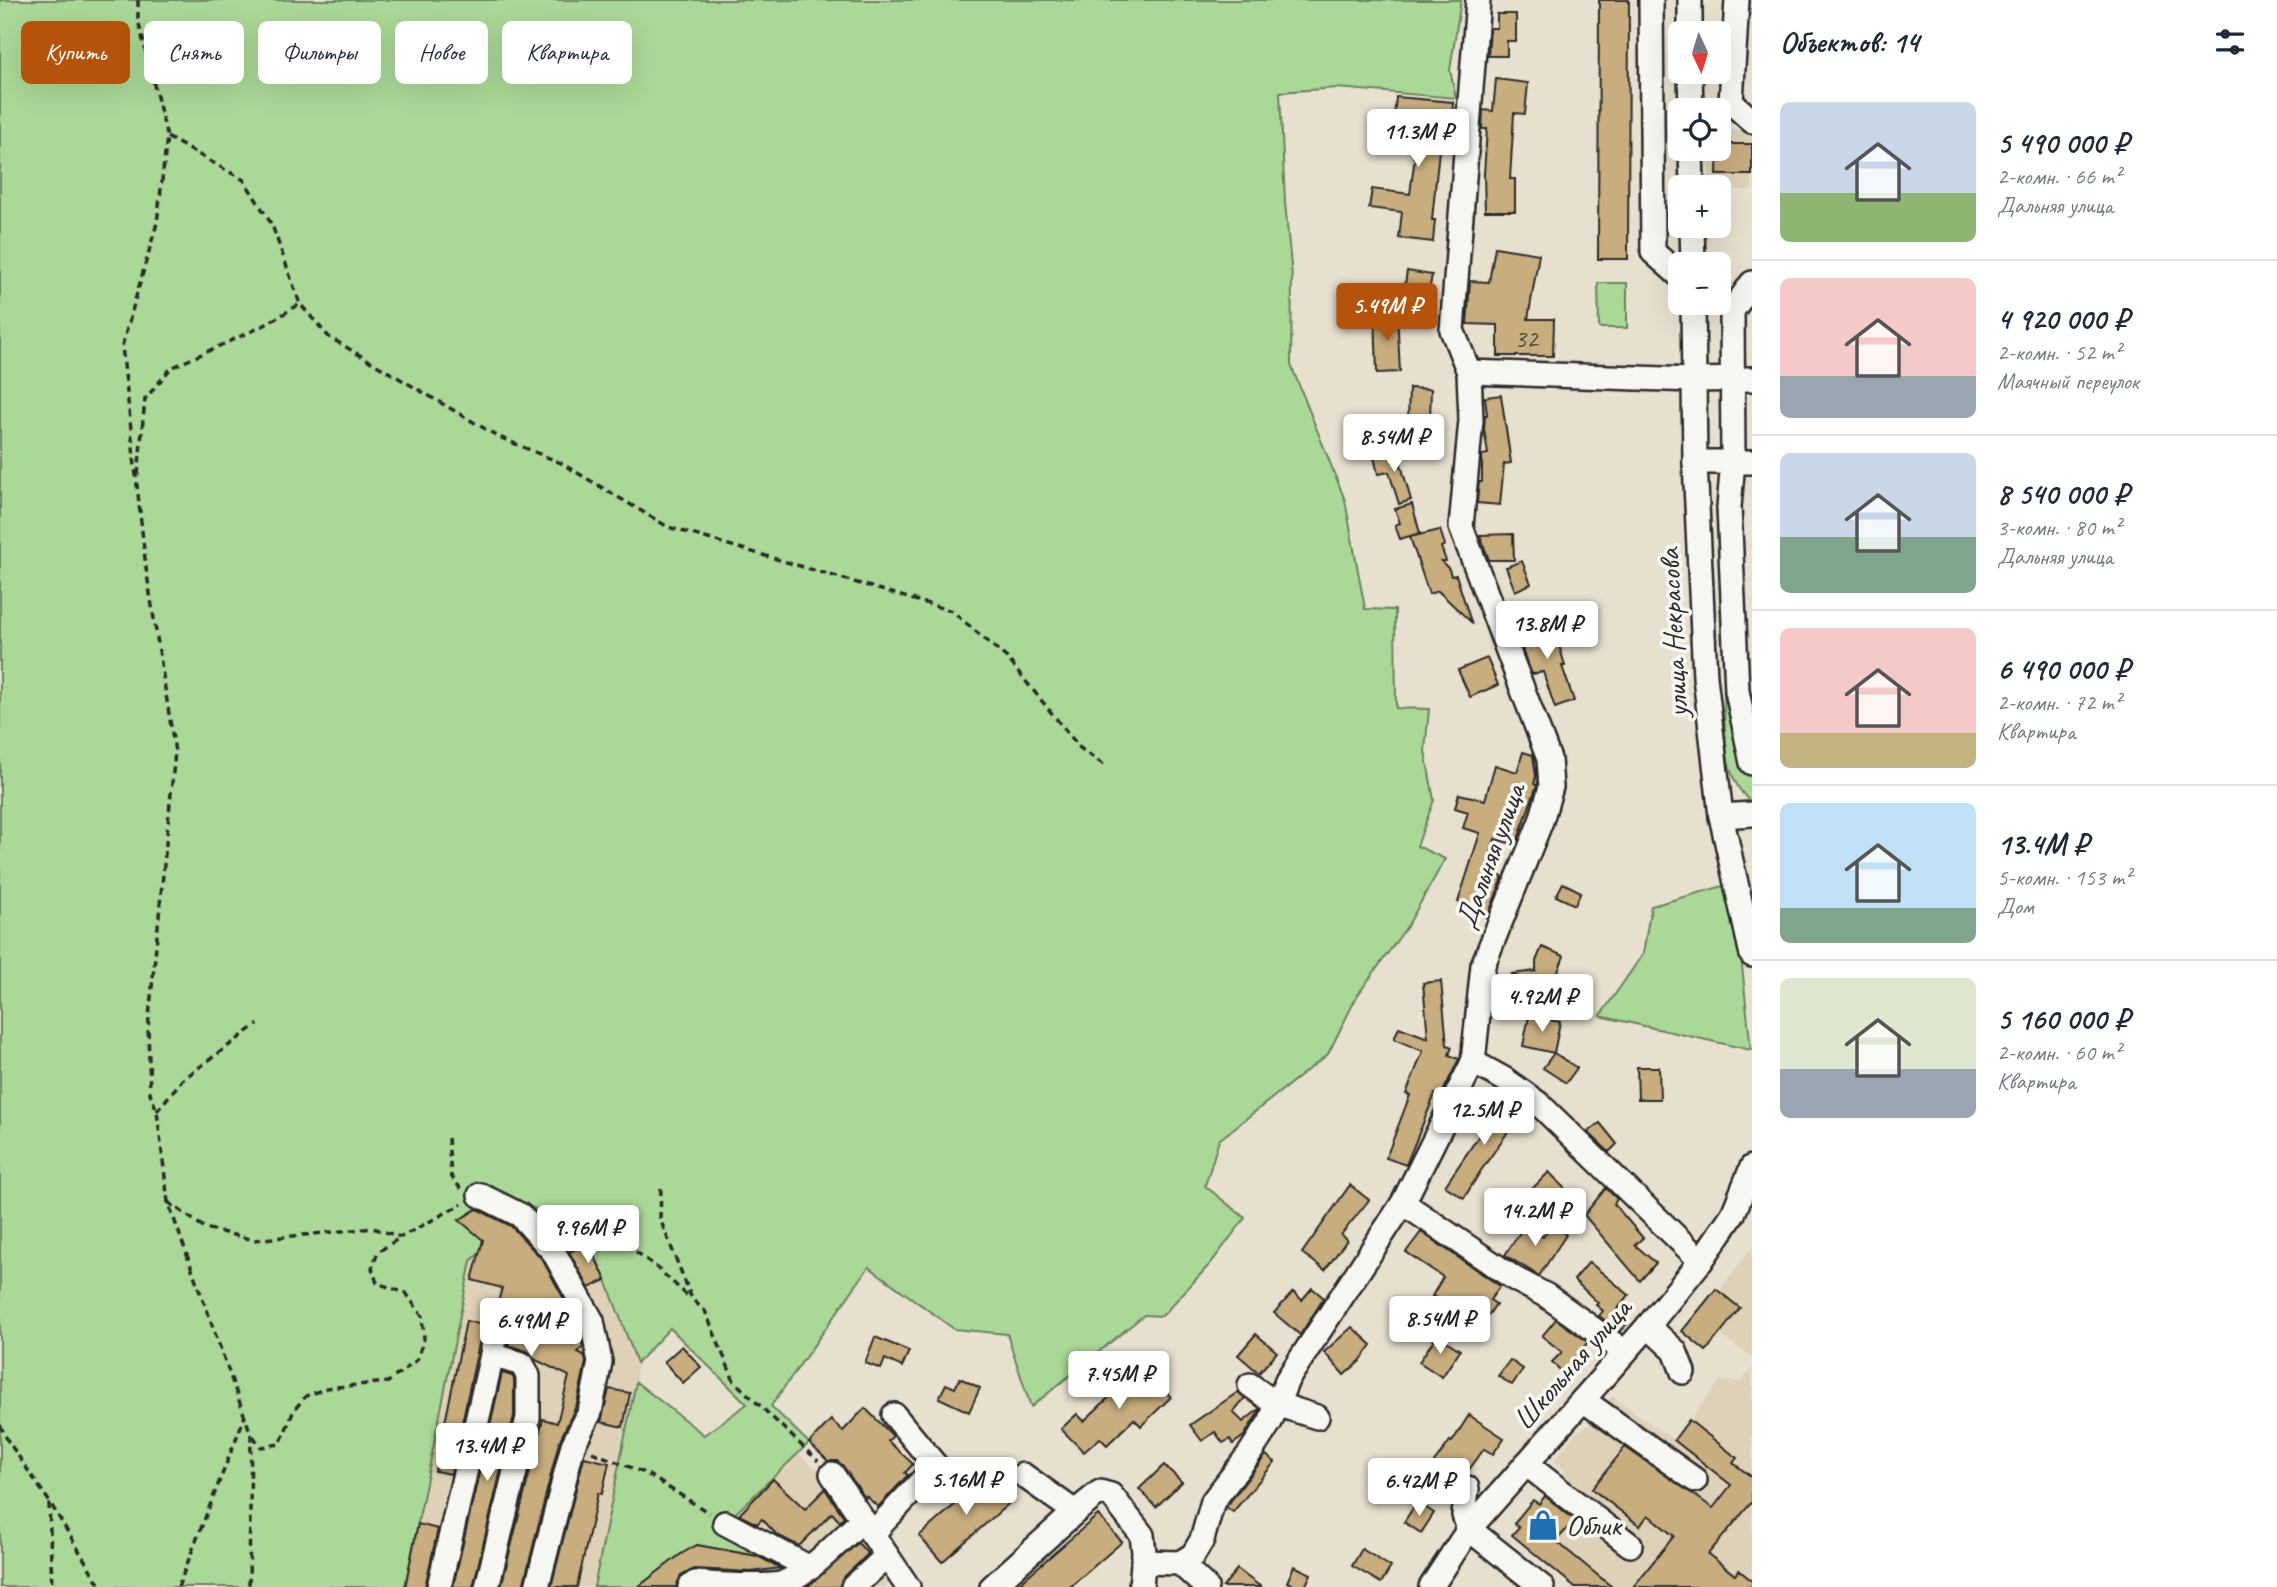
<!DOCTYPE html>
<html lang="ru">
<head>
<meta charset="utf-8">
<style>
	body { margin:0; font-family:Caveat,sans-serif; background:#f6f6f7; color:#1f2937; height:100vh; display:flex; flex-direction:column; font-size:26px; white-space:nowrap }
	* { box-sizing:border-box; margin:0 }
	p { font-size:23px; color:#747a83 }
	.icon { flex:none; width:38px; height:38px; fill:none; stroke:currentColor; stroke-width:2; stroke-linecap:round; stroke-linejoin:round }
	.map { position:relative; flex:1; overflow:hidden }
	.details { display:flex; flex-direction:column; background:#fff; width:525px }
	.details>* { flex:none }
	.banner { position:absolute; left:21px; top:21px; width:665px; height:63px; display:flex; gap:14px }
	.needle { width:46px; rotate:176deg }
	.tools { position:absolute; left:1668px; top:21px; display:grid; gap:14px }
	.tools a { display:grid; place-items:center; width:63px; height:63px; border-radius:10px; background:#fff; box-shadow:0 7px 28px #0002; font-size:35px }
	.price { position:absolute; translate:-50% -60px; padding:0 16px; border-radius:7px; background:#fff; color:#222; font-size:23px; line-height:46px; filter:drop-shadow(0 2px 4px #0008) }
	.price::after { content:''; position:absolute; left:50%; top:42px; width:21px; height:16px; margin-left:-10px; background:inherit; clip-path:polygon(0 0,100% 0,50% 100%) }
	.price.active { background:#b45309; color:#fff }
	ul { padding:0; list-style:none }
	li { display:flex; align-items:center; gap:21px; height:175px; padding:0 28px }
	li+li { border-top:2px solid #e0e1e3 }
	li span { display:grid; place-items:center; flex:none; width:196px; height:140px; border-radius:10px; color:#555 }
	li>.icon { margin-inline-start:auto }
	span .icon { width:84px; height:84px; fill:#fffc; stroke-width:1 }
	li b { font-size:30px }
	h2 { display:flex; justify-content:space-between; align-items:center; height:84px; padding:0 28px; font-size:30px }
	.tag { padding:0 24px; border-radius:10px; background:#fff; box-shadow:0 7px 28px #0002; font-size:24px; line-height:63px }
	.tag.active { background:#b45309; color:#fff }
	main { display:flex; flex:1; min-height:0 }
	.map>svg:first-child { display:block }
</style>
</head>
<body>
<main>
<div class="map">
<svg width="1752" height="1587" viewBox="0 0 1752 1587">
	<rect width="100%" height="100%" fill="#e8e0cf"/>
	<filter id="ink" filterUnits="userSpaceOnUse"><feTurbulence type="fractalNoise" baseFrequency=".0143" numOctaves="2"/><feDisplacementMap in="SourceGraphic" scale="14" xChannelSelector="R" yChannelSelector="G"/><feConvolveMatrix kernelMatrix="1 2 1 2 8 2 1 2 1" color-interpolation-filters="sRGB"/></filter>
	<g filter="url(#ink)">
		<g fill="#ded1b7">
			<path d="M1719 130H1752V190H1719L1718 187H1709V149H1718Z"/>
			<path d="M498 1194 543 1212 565 1254 588 1243 606 1280 637 1363 636 1382 594 1587H405L471 1260 488 1244 459 1220Z"/>
			<path d="M1752 1247V1358L1719 1334 1706 1351 1682 1331 1716 1289 1719 1291Z"/>
			<path d="M1752 1368V1581L1739 1571 1726 1587H1575L1542 1559 1575 1518 1547 1494 1565 1471 1554 1461 1576 1433 1589 1425 1612 1396 1674 1440 1720 1381 1741 1382Z"/>
			<path d="M799 1454 825 1477 896 1578 886 1587H638L681 1554 719 1529Z"/>
		</g>
		<g fill="#aad897" stroke="#6a8261" stroke-width="2">
			<path d="M0 0H1461L1450 70 1456 98 1337 88 1280 92 1285 202 1292 277 1291 365 1345 500 1365 609 1395 610 1396 708 1429 709 1425 751 1434 800 1417 846 1445 859 1408 925 1357 996 1328 1054 1219 1140 1205 1186 1245 1218 1211 1263 1162 1316 1144 1315 1031 1407 1007 1334 954 1329 869 1267 771 1406 809 1443 719 1529 786 1561 697 1545 681 1554 638 1587H594L636 1382 704 1435 747 1404 670 1328 637 1363 606 1280 589 1243 565 1254 543 1212 498 1194 459 1220 489 1244 471 1261 405 1587H0Z"/>
			<path d="M1598 283H1627V328H1599Z"/>
			<path d="M1724 693 1752 694V803C1721 778 1725 730 1724 693Z"/>
			<path d="M1727 885 1739 938 1751 1050 1600 1016 1643 954 1651 906Z"/>
		</g>
		<g fill="#c8ad7e" stroke="#2b2b2b" stroke-width="2">
			<path d="M1599 0H1629L1628 259H1598Z"/>
			<path d="M1497 14H1516V41H1507V56H1488L1490 28H1497Z"/>
			<path d="M1496 79 1528 83 1525 114 1514 113 1510 179H1515V211H1485L1484 174 1487 129H1482L1483 110 1493 111Z"/>
			<path d="M1396 97 1453 102 1452 121 1442 120 1432 220H1435L1433 242 1399 238 1402 212 1369 208 1372 189 1410 194 1415 157H1413L1416 117 1394 116Z"/>
			<path d="M1718 144H1752V175H1717Z"/>
			<path d="M1495 247 1539 254 1528 319H1554L1553 356H1498V325L1467 324 1470 281 1489 282Z"/>
			<path d="M1407 271 1432 275 1426 308 1402 304Z"/>
			<path d="M1397 312 1400 372 1377 373 1375 313Z"/>
			<path d="M1409 388 1431 389 1430 420H1408Z"/>
			<path d="M1501 395 1511 463 1504 464 1500 505 1477 503 1479 482H1482V455L1488 454 1484 429 1485 415H1487L1485 397Z"/>
			<path d="M1397 451 1411 500 1399 504 1389 472 1378 474 1374 457Z"/>
			<path d="M1412 504 1420 533 1400 539 1395 525 1400 523 1395 509Z"/>
			<path d="M1440 530 1445 545 1441 547 1446 561H1441L1449 569 1451 576 1456 575 1471 622 1438 591 1429 594 1410 537Z"/>
			<path d="M1513 534 1514 560H1489L1480 535Z"/>
			<path d="M1522 561 1531 584 1515 591 1506 567Z"/>
			<path d="M1553 623 1565 666H1562L1574 701 1555 708 1543 672 1532 674 1516 633Z"/>
			<path d="M1487 658 1498 685 1470 697 1458 670Z"/>
			<path d="M1523 752 1533 755 1536 776 1534 784 1537 785 1516 845 1495 839 1486 871 1503 877 1487 918 1478 914 1480 909 1458 902 1480 833 1463 828 1468 812 1455 808 1459 794 1485 800 1495 765 1517 772Z"/>
			<path d="M1563 883 1581 892 1575 905 1556 896Z"/>
			<path d="M1542 947 1564 956 1551 990 1511 974 1536 971V961Z"/>
			<path d="M1441 981 1447 1045 1452 1047 1449 1055 1459 1059 1441 1096 1435 1094 1406 1165 1386 1158 1410 1095 1406 1094 1423 1051 1394 1039 1399 1027 1428 1038 1423 983Z"/>
			<path d="M1529 1016 1560 1022 1554 1053 1523 1046Z"/>
			<path d="M1554 1053 1577 1068 1566 1083 1543 1068Z"/>
			<path d="M1637 1067H1659L1660 1099H1638Z"/>
			<path d="M1505 1097 1523 1110 1480 1172 1464 1198 1445 1186Z"/>
			<path d="M1600 1123 1617 1144 1609 1152 1588 1132Z"/>
			<path d="M1549 1172 1568 1192 1551 1208 1532 1189Z"/>
			<path d="M1350 1185 1369 1200 1341 1235 1347 1240 1325 1270 1302 1253Z"/>
			<path d="M1606 1188 1617 1199 1614 1204 1643 1238 1635 1245 1656 1263 1640 1281 1584 1215Z"/>
			<path d="M477 1209 511 1226 542 1259 579 1326 583 1347 578 1352 584 1355 586 1362 577 1404 559 1442 523 1587H501L543 1419 557 1423 569 1376 536 1360 527 1351 508 1345 525 1309 498 1302 502 1288 472 1280 483 1240 459 1220Z"/>
			<path d="M1553 1224 1566 1235 1539 1276 1505 1255 1525 1225 1543 1237Z"/>
			<path d="M1421 1232 1500 1286 1490 1300 1496 1304 1480 1327 1453 1310 1455 1308 1432 1296 1443 1277 1406 1252Z"/>
			<path d="M588 1243 606 1280 589 1288 569 1252Z"/>
			<path d="M1589 1262 1629 1295 1615 1312 1628 1323 1620 1331 1599 1316 1603 1311 1596 1305 1598 1303 1574 1280Z"/>
			<path d="M1312 1288 1324 1298 1300 1335 1274 1313 1293 1292 1302 1300Z"/>
			<path d="M1716 1289 1740 1308 1706 1351 1682 1331Z"/>
			<path d="M1556 1319 1588 1342 1563 1373 1552 1362 1562 1352 1542 1336Z"/>
			<path d="M466 1321 483 1325 451 1474 435 1471Z"/>
			<path d="M1352 1327 1372 1345 1360 1361 1344 1375 1324 1352Z"/>
			<path d="M1256 1334 1277 1352 1259 1373 1238 1355Z"/>
			<path d="M1437 1335 1460 1350 1442 1377 1419 1362Z"/>
			<path d="M875 1337 909 1351 902 1367 885 1359 881 1369 865 1363Z"/>
			<path d="M682 1346 701 1367 683 1383 664 1362Z"/>
			<path d="M1510 1360 1523 1369 1512 1385 1498 1376Z"/>
			<path d="M1142 1366 1171 1397 1141 1426 1134 1419 1107 1445 1100 1438 1084 1452 1061 1429 1077 1414 1084 1421Z"/>
			<path d="M502 1373 512 1376 514 1379V1416L473 1587H453Z"/>
			<path d="M960 1378 980 1388 969 1412 939 1398 946 1384 955 1388Z"/>
			<path d="M609 1389 630 1393 623 1427 601 1422Z"/>
			<path d="M1238 1392 1245 1398 1233 1412 1243 1422 1259 1409 1260 1410 1244 1436 1233 1444 1230 1439 1223 1443 1215 1432 1202 1441 1190 1425Z"/>
			<path d="M865 1408 893 1436 888 1441 913 1464 905 1473 908 1475 878 1507 866 1496 865 1498 843 1466 837 1461H828L809 1443 831 1420 843 1431Z"/>
			<path d="M1469 1415 1504 1438 1493 1454 1484 1449 1466 1474 1455 1480 1433 1464 1450 1441 1452 1442Z"/>
			<path d="M1689 1420 1737 1458 1733 1463 1752 1477V1502L1708 1554 1735 1575 1739 1570 1752 1581V1587H1633L1674 1536 1648 1515 1640 1526 1592 1489 1625 1447 1713 1508 1731 1485 1674 1440Z"/>
			<path d="M1266 1455 1275 1462 1233 1512 1226 1507Z"/>
			<path d="M584 1457 609 1463 602 1494 598 1493 577 1587H551Z"/>
			<path d="M1164 1465 1182 1482 1156 1507 1139 1489Z"/>
			<path d="M991 1473 1014 1499 942 1562 919 1536Z"/>
			<path d="M773 1479 805 1509 825 1489 844 1517 840 1522 832 1513 799 1546 777 1535 762 1519 757 1524 739 1515Z"/>
			<path d="M1545 1496 1575 1520 1556 1541 1612 1587H1575L1512 1535 1519 1527 1514 1523 1533 1500 1539 1504Z"/>
			<path d="M1417 1502 1434 1513 1421 1533 1404 1522Z"/>
			<path d="M1098 1515 1122 1542 1070 1587H1015Z"/>
			<path d="M418 1524 438 1529 425 1587H405Z"/>
			<path d="M858 1543 868 1554 844 1577 839 1587H807Z"/>
			<path d="M697 1545 757 1556 781 1568 751 1572 695 1569 681 1576 676 1587H638L681 1554Z"/>
			<path d="M1362 1549 1391 1567 1381 1583 1352 1566Z"/>
			<path d="M1294 1566 1311 1574 1305 1587H1297L1287 1582Z"/>
			<path d="M1237 1569 1261 1587H1223Z"/>
		</g>
		<g fill="none" stroke-linecap="round" stroke-linejoin="round">
			<defs>
				<g id="minor">
					<path d="M1651 0 1653 252 1680 276"/>
					<path d="M1737 0 1731 102 1752 121"/>
					<path d="M1690 33V0"/>
					<path d="M1690 72 1691 110"/>
					<path d="M1691 149 1692 187"/>
					<path d="M1692 226 1693 264"/>
					<path d="M1752 283 1732 311 1733 461 1729 507 1737 691 1752 763"/>
					<path d="M1693 303 1695 462 1705 677 1721 816 1752 955"/>
					<path d="M1469 372 1694 380 1752 379"/>
					<path d="M1695 462H1752"/>
					<path d="M1721 816 1752 814"/>
					<path d="M1473 1062 1504 1079 1539 1104 1701 1261"/>
					<path d="M480 1195 520 1215 553 1251 592 1321 600 1362 590 1412 573 1445 537 1587"/>
					<path d="M1403 1203 1515 1279 1547 1296 1625 1352"/>
					<path d="M1648 1326 1675 1351 1683 1372"/>
					<path d="M1250 1385 1276 1404 1317 1417"/>
					<path d="M1583 1400 1695 1480"/>
					<path d="M1526 1464 1630 1545"/>
					<path d="M832 1474 908 1587"/>
					<path d="M1023 1475 1075 1512"/>
					<path d="M1467 1488 1464 1515 1469 1529 1542 1587"/>
					<path d="M725 1523 810 1568"/>
					<path d="M872 1534 936 1466 894 1415"/>
					<path d="M1143 1562 1180 1563 1206 1587"/>
					<path d="M1180 1563 1193 1555 1202 1540 1213 1501 1250 1453 1270 1422 1287 1380 1403 1203 1473 1062 1483 965 1541 821 1551 787 1549 759 1461 527 1471 420 1469 372 1452 330 1478 0"/>
					<path d="M439 1587 492 1355"/>
					<path d="M487 1587 528 1418V1376L522 1364 492 1355 498 1319"/>
					<path d="M690 1587 695 1583C716 1585 763 1587 781 1584 813 1571 837 1543 862 1520"/>
					<path d="M853 1587 887 1556"/>
					<path d="M992 1587 1075 1512 1100 1492 1111 1495 1142 1535 1144 1552 1141 1587"/>
					<path d="M1431 1587 1469 1529 1648 1326 1701 1261 1733 1214 1752 1167"/>
				</g>
			</defs>
			<use href="#minor" stroke="#2b2b2b" stroke-width="28"/>
			<g stroke="#2b2b2b" stroke-width="3.5" stroke-dasharray="7 5" stroke-linecap="butt">
				<path d="M138 0V20L167 137 157 223 122 346 146 568 175 752 148 1028 150 1093 157 1111 168 1202 251 1434 249 1587"/>
				<path d="M167 137 244 180 272 225 300 304 329 337 499 437 561 463 668 527 952 611 1007 658 1080 748 1107 767"/>
				<path d="M138 475 145 399 171 368 263 326 300 304"/>
				<path d="M157 1111 182 1080 258 1024"/>
				<path d="M448 1138 451 1176 461 1189"/>
				<path d="M661 1188 660 1219 692 1299 705 1311 734 1381 818 1461"/>
				<path d="M168 1202 205 1228 254 1240 373 1228 401 1237 462 1204"/>
				<path d="M549 1219 602 1226 656 1267 690 1298"/>
				<path d="M0 1425 8 1441 49 1501 101 1587"/>
				<path d="M253 1436 261 1447 280 1444 294 1410 306 1396 327 1388 388 1382 417 1360 424 1338 422 1316 406 1293 377 1283 372 1268 378 1252 401 1237"/>
				<path d="M592 1452 647 1474 709 1513"/>
				<path d="M49 1503 52 1587"/>
				<path d="M178 1587 245 1416"/>
			</g>
			<use href="#minor" stroke="#f6f6f2" stroke-width="23"/>
		</g>
	</g>
	<defs>
		<symbol id="shop-bare" viewBox="-9 -9 18 18"><path d="M-5-2.5h2.3a2.7 3.5 0 0 1 5.4 0H5L5.5 6h-11ZM-1.5-2.5h3a1.5 2.3 0 0 0-3 0Z" fill="#1f6fb2" stroke="#f6f6f2" stroke-width="2.5" paint-order="stroke"/></symbol>
	</defs>
	<g fill-rule="evenodd">
		<use href="#shop-bare" x="1521" y="1503" width="44" height="44"/>
	</g>
	<g text-anchor="middle" dominant-baseline="central" stroke-width="7" stroke-linejoin="round" paint-order="stroke">
		<g font-size="26" fill="#524c40">
			<text x="1526" y="338">32</text>
		</g>
		<g font-size="30" fill="#2b2b2b" stroke="#f6f6f2">
			<text transform="translate(1673 633) rotate(-93)">улица Некрасова</text>
			<text transform="translate(1490 856) rotate(-70)">Дальняя улица</text>
			<text transform="translate(1572 1364) rotate(-49)">Школьная улица</text>
		</g>
		<g font-size="30" fill="#2b2b2b" stroke="#f6f6f2" text-anchor="start">
			<text x="1566" y="1525">Облик</text>
		</g>
	</g>
</svg>
<div class="tools">
<a><svg class="needle" viewBox="-14 -14 28 28"><path d="M0-13l5 13h-10z" fill="#e53935"/><path d="M0 13l5-13h-10z" fill="#747a83"/></svg></a>
<a><svg class="icon" aria-label="locate" viewBox="0 0 24 24"><circle cx="12" cy="12" r="6"/><path d="M12 2v4M12 18v4M2 12h4M18 12h4"/></svg></a>
<a>+</a>
<a>−</a>
</div>
<b class="price" style="left:1418px;top:169px">11.3M ₽</b>
<b class="price active" style="left:1387px;top:343px">5.49M ₽</b>
<b class="price" style="left:1394px;top:474px">8.54M ₽</b>
<b class="price" style="left:1547px;top:661px">13.8M ₽</b>
<b class="price" style="left:1542px;top:1034px">4.92M ₽</b>
<b class="price" style="left:1484px;top:1147px">12.5M ₽</b>
<b class="price" style="left:1535px;top:1248px">14.2M ₽</b>
<b class="price" style="left:588px;top:1265px">9.96M ₽</b>
<b class="price" style="left:1440px;top:1356px">8.54M ₽</b>
<b class="price" style="left:531px;top:1358px">6.49M ₽</b>
<b class="price" style="left:1119px;top:1411px">7.45M ₽</b>
<b class="price" style="left:487px;top:1483px">13.4M ₽</b>
<b class="price" style="left:966px;top:1517px">5.16M ₽</b>
<b class="price" style="left:1419px;top:1518px">6.42M ₽</b>
<div class="banner">
<a class="tag active">Купить</a>
<a class="tag">Снять</a>
<a class="tag">Фильтры</a>
<a class="tag">Новое</a>
<a class="tag">Квартира</a>
</div>
</div>
<section class="details">
<h2>Объектов: 14<svg class="icon" aria-label="filters" viewBox="0 0 24 24"><path d="M4 7h16M4 17h16"/><circle cx="9" cy="7" r="2"/><circle cx="15" cy="17" r="2"/></svg></h2>
<ul>
<li><span style="background:linear-gradient(#c9d6e8 65%,#8fb573 0)"><svg class="icon" aria-label="home" viewBox="0 0 24 24"><path d="M3 11l9-7 9 7M6 9v11h12V9"/></svg></span><div><b>5 490 000 ₽</b><p>2-комн. · 66 m²</p><p>Дальняя улица</p></div></li>
<li><span style="background:linear-gradient(#f6c9c9 70%,#9aa5b1 0)"><svg class="icon" aria-label="home" viewBox="0 0 24 24"><path d="M3 11l9-7 9 7M6 9v11h12V9"/></svg></span><div><b>4 920 000 ₽</b><p>2-комн. · 52 m²</p><p>Маячный переулок</p></div></li>
<li><span style="background:linear-gradient(#c9d6e8 60%,#7fa58c 0)"><svg class="icon" aria-label="home" viewBox="0 0 24 24"><path d="M3 11l9-7 9 7M6 9v11h12V9"/></svg></span><div><b>8 540 000 ₽</b><p>3-комн. · 80 m²</p><p>Дальняя улица</p></div></li>
<li><span style="background:linear-gradient(#f6c9c9 75%,#c2b280 0)"><svg class="icon" aria-label="home" viewBox="0 0 24 24"><path d="M3 11l9-7 9 7M6 9v11h12V9"/></svg></span><div><b>6 490 000 ₽</b><p>2-комн. · 72 m²</p><p>Квартира</p></div></li>
<li><span style="background:linear-gradient(#bfe0f5 75%,#7fa58c 0)"><svg class="icon" aria-label="home" viewBox="0 0 24 24"><path d="M3 11l9-7 9 7M6 9v11h12V9"/></svg></span><div><b>13.4M ₽</b><p>5-комн. · 153 m²</p><p>Дом</p></div></li>
<li><span style="background:linear-gradient(#dfe7d0 65%,#9aa5b1 0)"><svg class="icon" aria-label="home" viewBox="0 0 24 24"><path d="M3 11l9-7 9 7M6 9v11h12V9"/></svg></span><div><b>5 160 000 ₽</b><p>2-комн. · 60 m²</p><p>Квартира</p></div></li>
</ul>
</section>
</main>
</body>
</html>
